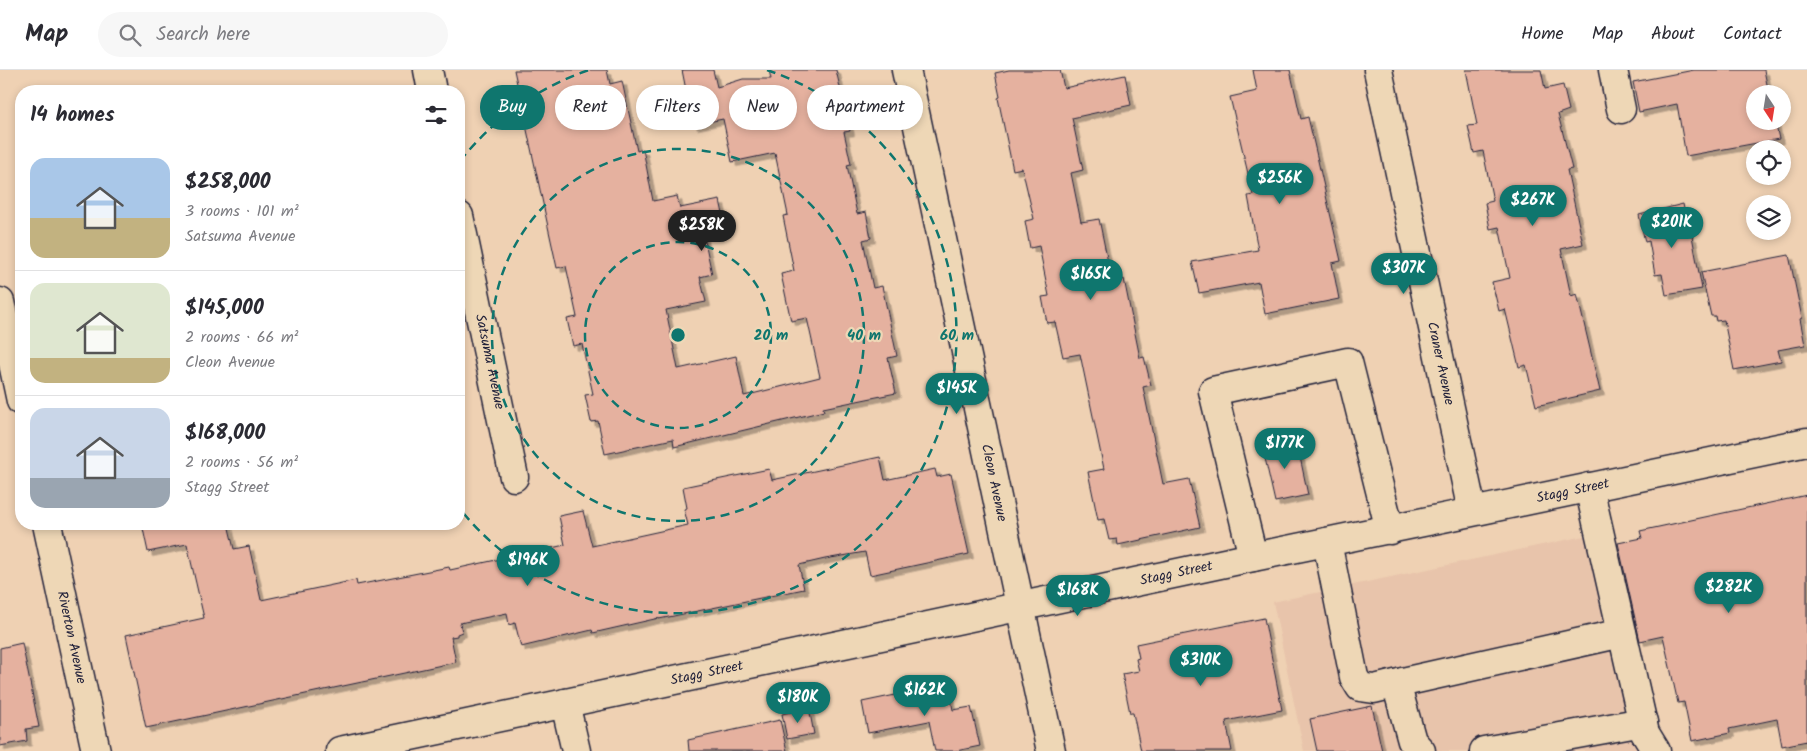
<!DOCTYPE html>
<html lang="en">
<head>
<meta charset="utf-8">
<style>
	body { margin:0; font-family:Kalam,sans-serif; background:#f7f7f7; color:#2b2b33; height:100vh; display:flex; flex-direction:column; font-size:19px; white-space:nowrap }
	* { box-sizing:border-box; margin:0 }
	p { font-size:16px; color:#7c7c81 }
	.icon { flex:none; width:28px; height:28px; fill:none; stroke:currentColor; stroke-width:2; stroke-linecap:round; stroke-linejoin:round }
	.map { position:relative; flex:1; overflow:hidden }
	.panel { position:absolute; left:15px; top:15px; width:450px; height:445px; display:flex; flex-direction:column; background:#fff; border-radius:20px; box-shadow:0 2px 8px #0003 }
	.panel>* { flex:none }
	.banner { position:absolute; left:480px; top:15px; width:475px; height:45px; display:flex; gap:10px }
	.needle { width:32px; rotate:168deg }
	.tools { position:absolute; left:1746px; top:15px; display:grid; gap:10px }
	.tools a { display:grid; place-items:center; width:45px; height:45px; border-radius:50%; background:#fff; box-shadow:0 2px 8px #0003; font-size:25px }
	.price { position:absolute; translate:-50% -42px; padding:0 11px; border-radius:18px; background:#0f766e; color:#fff; font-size:16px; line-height:32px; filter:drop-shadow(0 1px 2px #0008) }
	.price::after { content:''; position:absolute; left:50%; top:30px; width:15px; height:11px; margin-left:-8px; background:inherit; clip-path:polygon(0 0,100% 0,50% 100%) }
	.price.current { background:#222; color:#fff }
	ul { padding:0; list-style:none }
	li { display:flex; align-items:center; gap:15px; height:125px; padding:0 15px }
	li+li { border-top:1px solid #e1e1e2 }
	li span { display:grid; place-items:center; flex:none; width:140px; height:100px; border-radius:15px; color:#555 }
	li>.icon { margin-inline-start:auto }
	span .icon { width:60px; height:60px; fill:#fffc; stroke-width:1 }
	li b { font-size:21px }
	h2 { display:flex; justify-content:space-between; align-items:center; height:60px; padding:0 15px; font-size:21px }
	.chip { padding:0 18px; border-radius:22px; background:#fff; box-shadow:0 2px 8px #0003; font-size:18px; line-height:45px }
	.chip.current { background:#0f766e; color:#fff }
	header { display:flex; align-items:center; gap:30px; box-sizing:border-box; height:70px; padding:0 25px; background:#fff; border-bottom:1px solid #e1e1e2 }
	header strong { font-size:24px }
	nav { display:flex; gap:28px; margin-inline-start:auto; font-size:18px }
	.search { width:350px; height:45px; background:#f7f7f7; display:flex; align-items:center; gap:12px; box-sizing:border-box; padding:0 18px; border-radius:28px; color:#7c7c81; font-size:19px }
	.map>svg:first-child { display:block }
</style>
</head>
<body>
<header>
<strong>Map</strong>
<div class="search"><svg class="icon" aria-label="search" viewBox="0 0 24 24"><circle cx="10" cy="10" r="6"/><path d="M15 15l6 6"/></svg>Search here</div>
<nav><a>Home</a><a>Map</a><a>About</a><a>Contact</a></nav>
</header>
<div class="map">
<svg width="1807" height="681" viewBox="0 0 1807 681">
	<defs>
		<filter id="shadow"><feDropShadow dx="4.5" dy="4.5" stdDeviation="0" flood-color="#0004"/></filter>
	</defs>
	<rect width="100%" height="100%" fill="#efd1b3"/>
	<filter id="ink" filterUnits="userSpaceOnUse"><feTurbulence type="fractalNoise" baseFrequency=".02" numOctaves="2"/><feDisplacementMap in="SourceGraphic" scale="10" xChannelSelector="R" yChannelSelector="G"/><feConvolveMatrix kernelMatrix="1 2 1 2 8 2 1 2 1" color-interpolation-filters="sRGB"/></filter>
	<g filter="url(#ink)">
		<path fill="#e8c4ab" d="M1608 461 1653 681H1304L1273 532Z"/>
		<g fill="#e5b19f" stroke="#22223b" filter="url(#shadow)">
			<path d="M514 0H607L610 14 622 11 637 81 643 79 653 131 677 126 680 138 720 130 726 158 703 162 712 204 700 207 706 232 666 240 678 299 736 286 744 326 820 307 807 248 791 251 781 204 794 201 783 146 788 145 775 83 732 92 723 49 693 55 682 0H713L717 17 743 9H771L769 0H836L850 61 844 62 851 94 847 95 857 144 866 142 871 168 863 170 873 218 882 216 897 286 888 288 896 323 823 338 824 341 674 377 673 369 605 384 598 351 591 352 585 325 593 324 582 274 573 276 567 249 577 247 566 196 557 198Z"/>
			<path d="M1009 0H1060L1064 18 1125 5 1131 35 1072 48 1083 100 1071 103 1081 152 1099 149 1111 207 1120 205 1121 210 1124 209 1140 288 1144 287 1151 315 1143 317 1163 414 1189 409 1200 457 1118 475 1117 469 1109 470 1104 449 1098 450 1088 402 1104 399 1080 284 1063 287 1055 252 1047 253 1042 227 1049 226 1039 176 1030 178 1025 151 1034 149 1022 98 1013 100 998 28 1000 27 995 3Z"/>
			<path d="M1253 0H1290L1301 49 1308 47 1341 191 1332 193 1339 229 1265 244 1259 212 1199 223 1192 192 1258 180 1248 126 1253 125 1230 27 1257 21Z"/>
			<path d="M1466 0H1541L1545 19 1563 15 1569 40 1558 44 1572 99 1567 100 1583 174 1561 179 1571 226 1577 224 1600 321 1536 336 1526 295 1519 297 1505 239 1499 241 1492 212 1510 208 1499 157 1490 159 1485 133 1493 131 1483 81 1474 83 1468 56 1477 55Z"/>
			<path d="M1694 0H1764L1769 24H1755V51H1775L1779 69 1686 86 1677 34 1639 42 1633 12Z"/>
			<path d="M1683 134 1690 166H1692L1702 219 1666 225 1662 204 1655 205 1649 171 1645 172 1639 145Z"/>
			<path d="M1789 185 1802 248 1800 249 1805 275 1778 280 1781 291 1734 300 1724 250 1716 251 1715 246H1711L1701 202Z"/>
			<path d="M1296 368 1308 425 1275 432 1262 375Z"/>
			<path d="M880 387 885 410 935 399 937 407 951 404 969 484 870 505 865 482 825 489 799 495 804 519 659 549V548L593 563 592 560 521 577 515 553 509 555 507 543 460 553 462 562 457 564V566L451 567 456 592 146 658 126 565 204 548 187 474 148 482 142 454H228L234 479 249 476 261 530 356 510 357 515 449 497 450 500 565 475 559 446 583 441 592 476 688 455 684 439 687 438 683 417 769 399 772 410Z"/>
			<path d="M1807 425V671L1782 676 1777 649 1729 659 1730 663 1692 671 1684 632 1678 633 1663 566 1640 571 1618 473 1642 468 1640 461Z"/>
			<path d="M1264 548 1282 640 1226 651 1232 681H1141L1133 643H1130L1122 604 1139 601 1136 589 1139 588 1136 574Z"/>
			<path d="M22 573 39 657 26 659 27 671 0 676V578Z"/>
			<path d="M948 614 953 640 971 637 980 676 956 681H935L929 651 868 663 862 632Z"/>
			<path d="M1372 636 1382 681H1317L1310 649Z"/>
			<path d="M809 638 814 664 787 669 782 644Z"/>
			<path d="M780 650 787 681H689L688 670Z"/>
		</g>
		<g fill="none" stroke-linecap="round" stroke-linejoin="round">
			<defs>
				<g id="minor">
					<path d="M428 0 432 21"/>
					<path id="s1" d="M906 0 1051 681"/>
					<path id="s2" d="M1378 0 1472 441"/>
					<path d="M1613 0 1621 39"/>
					<path id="s3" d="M459 146 514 407"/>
					<path d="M0 232 21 331"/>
					<path d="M1589 417 1645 663 1656 681"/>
					<path id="s4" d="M47 454 96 681"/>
					<path d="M1327 472 1354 607 1360 617 1374 619 1403 612"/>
					<path d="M1253 487 1213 321 1348 292 1390 460"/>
					<path d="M565 633 576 681"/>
					<path id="s5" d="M340 681 1253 487C1438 450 1622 410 1807 372"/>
					<path d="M1421 681 1412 671 1399 624 1403 612 1622 563"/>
					<path d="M1484 681 1643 652"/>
				</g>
			</defs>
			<use href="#minor" stroke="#22223b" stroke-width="31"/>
			<use href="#minor" stroke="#eed7b6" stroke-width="28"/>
		</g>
	</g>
	<g fill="none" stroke="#0f766e" stroke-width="2.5" stroke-dasharray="9 6">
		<circle cx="678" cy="265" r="93"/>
		<circle cx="678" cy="265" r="186"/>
		<path d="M460 91A279 279 0 0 1 589 0M767 0A279 279 0 1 1 460 439"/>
	</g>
	<g text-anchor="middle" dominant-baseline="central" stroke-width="4.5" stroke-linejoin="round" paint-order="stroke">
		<g font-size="14" fill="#22223b" stroke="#eed7b6">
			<text stroke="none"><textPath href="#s3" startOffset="149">Satsuma Avenue</textPath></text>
			<text stroke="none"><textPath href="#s2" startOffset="300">Craner Avenue</textPath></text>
			<text stroke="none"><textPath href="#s1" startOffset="422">Cleon Avenue</textPath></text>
			<text stroke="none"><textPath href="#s5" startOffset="1260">Stagg Street</textPath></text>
			<text stroke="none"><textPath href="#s5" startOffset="855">Stagg Street</textPath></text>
			<text stroke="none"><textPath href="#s4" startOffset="116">Riverton Avenue</textPath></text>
			<text stroke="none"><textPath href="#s5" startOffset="375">Stagg Street</textPath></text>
		</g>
	</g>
	<circle cx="678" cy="265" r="8" fill="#0f766e" stroke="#eed7b6" stroke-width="2.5"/>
	<g font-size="15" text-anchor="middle" font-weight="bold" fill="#0f766e" stroke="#eed7b6" stroke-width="4.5" stroke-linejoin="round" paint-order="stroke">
		<text x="771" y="270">20 m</text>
		<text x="864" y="270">40 m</text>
		<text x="957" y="270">60 m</text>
	</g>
</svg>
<div class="tools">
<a><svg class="needle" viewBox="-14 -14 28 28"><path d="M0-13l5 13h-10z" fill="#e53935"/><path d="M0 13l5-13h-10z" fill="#7c7c81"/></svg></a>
<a><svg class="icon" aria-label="locate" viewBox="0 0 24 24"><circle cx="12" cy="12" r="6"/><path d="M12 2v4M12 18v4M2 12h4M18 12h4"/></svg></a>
<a><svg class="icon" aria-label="layers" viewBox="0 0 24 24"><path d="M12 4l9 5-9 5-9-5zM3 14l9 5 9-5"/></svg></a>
</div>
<b class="price" style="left:1280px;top:135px">$256K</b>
<b class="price" style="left:1533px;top:157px">$267K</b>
<b class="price" style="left:1672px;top:179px">$201K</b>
<b class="price current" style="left:702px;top:182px">$258K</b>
<b class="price" style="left:1404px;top:225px">$307K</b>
<b class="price" style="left:1091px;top:231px">$165K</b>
<b class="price" style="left:957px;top:345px">$145K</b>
<b class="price" style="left:1285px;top:400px">$177K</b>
<b class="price" style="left:528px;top:517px">$196K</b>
<b class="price" style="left:1729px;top:544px">$282K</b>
<b class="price" style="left:1078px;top:547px">$168K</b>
<b class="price" style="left:1201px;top:617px">$310K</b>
<b class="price" style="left:925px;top:647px">$162K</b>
<b class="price" style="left:798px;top:654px">$180K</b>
<div class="banner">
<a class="chip current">Buy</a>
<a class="chip">Rent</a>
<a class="chip">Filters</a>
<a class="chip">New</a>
<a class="chip">Apartment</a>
</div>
<section class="panel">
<h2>14 homes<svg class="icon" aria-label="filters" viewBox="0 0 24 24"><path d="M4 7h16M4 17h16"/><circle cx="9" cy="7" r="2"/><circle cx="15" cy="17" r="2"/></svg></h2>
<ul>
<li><span style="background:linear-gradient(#a9c7e8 60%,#c2b280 0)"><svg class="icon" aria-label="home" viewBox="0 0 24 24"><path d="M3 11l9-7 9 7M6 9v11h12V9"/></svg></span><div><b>$258,000</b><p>3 rooms · 101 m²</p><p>Satsuma Avenue</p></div></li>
<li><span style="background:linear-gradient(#dfe7d0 75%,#c2b280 0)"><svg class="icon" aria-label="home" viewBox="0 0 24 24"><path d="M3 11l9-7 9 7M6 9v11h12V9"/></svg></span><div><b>$145,000</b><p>2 rooms · 66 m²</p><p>Cleon Avenue</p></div></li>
<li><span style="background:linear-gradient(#c9d6e8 70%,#9aa5b1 0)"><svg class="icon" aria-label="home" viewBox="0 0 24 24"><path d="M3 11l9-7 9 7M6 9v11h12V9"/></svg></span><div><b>$168,000</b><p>2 rooms · 56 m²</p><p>Stagg Street</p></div></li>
</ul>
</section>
</div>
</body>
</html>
